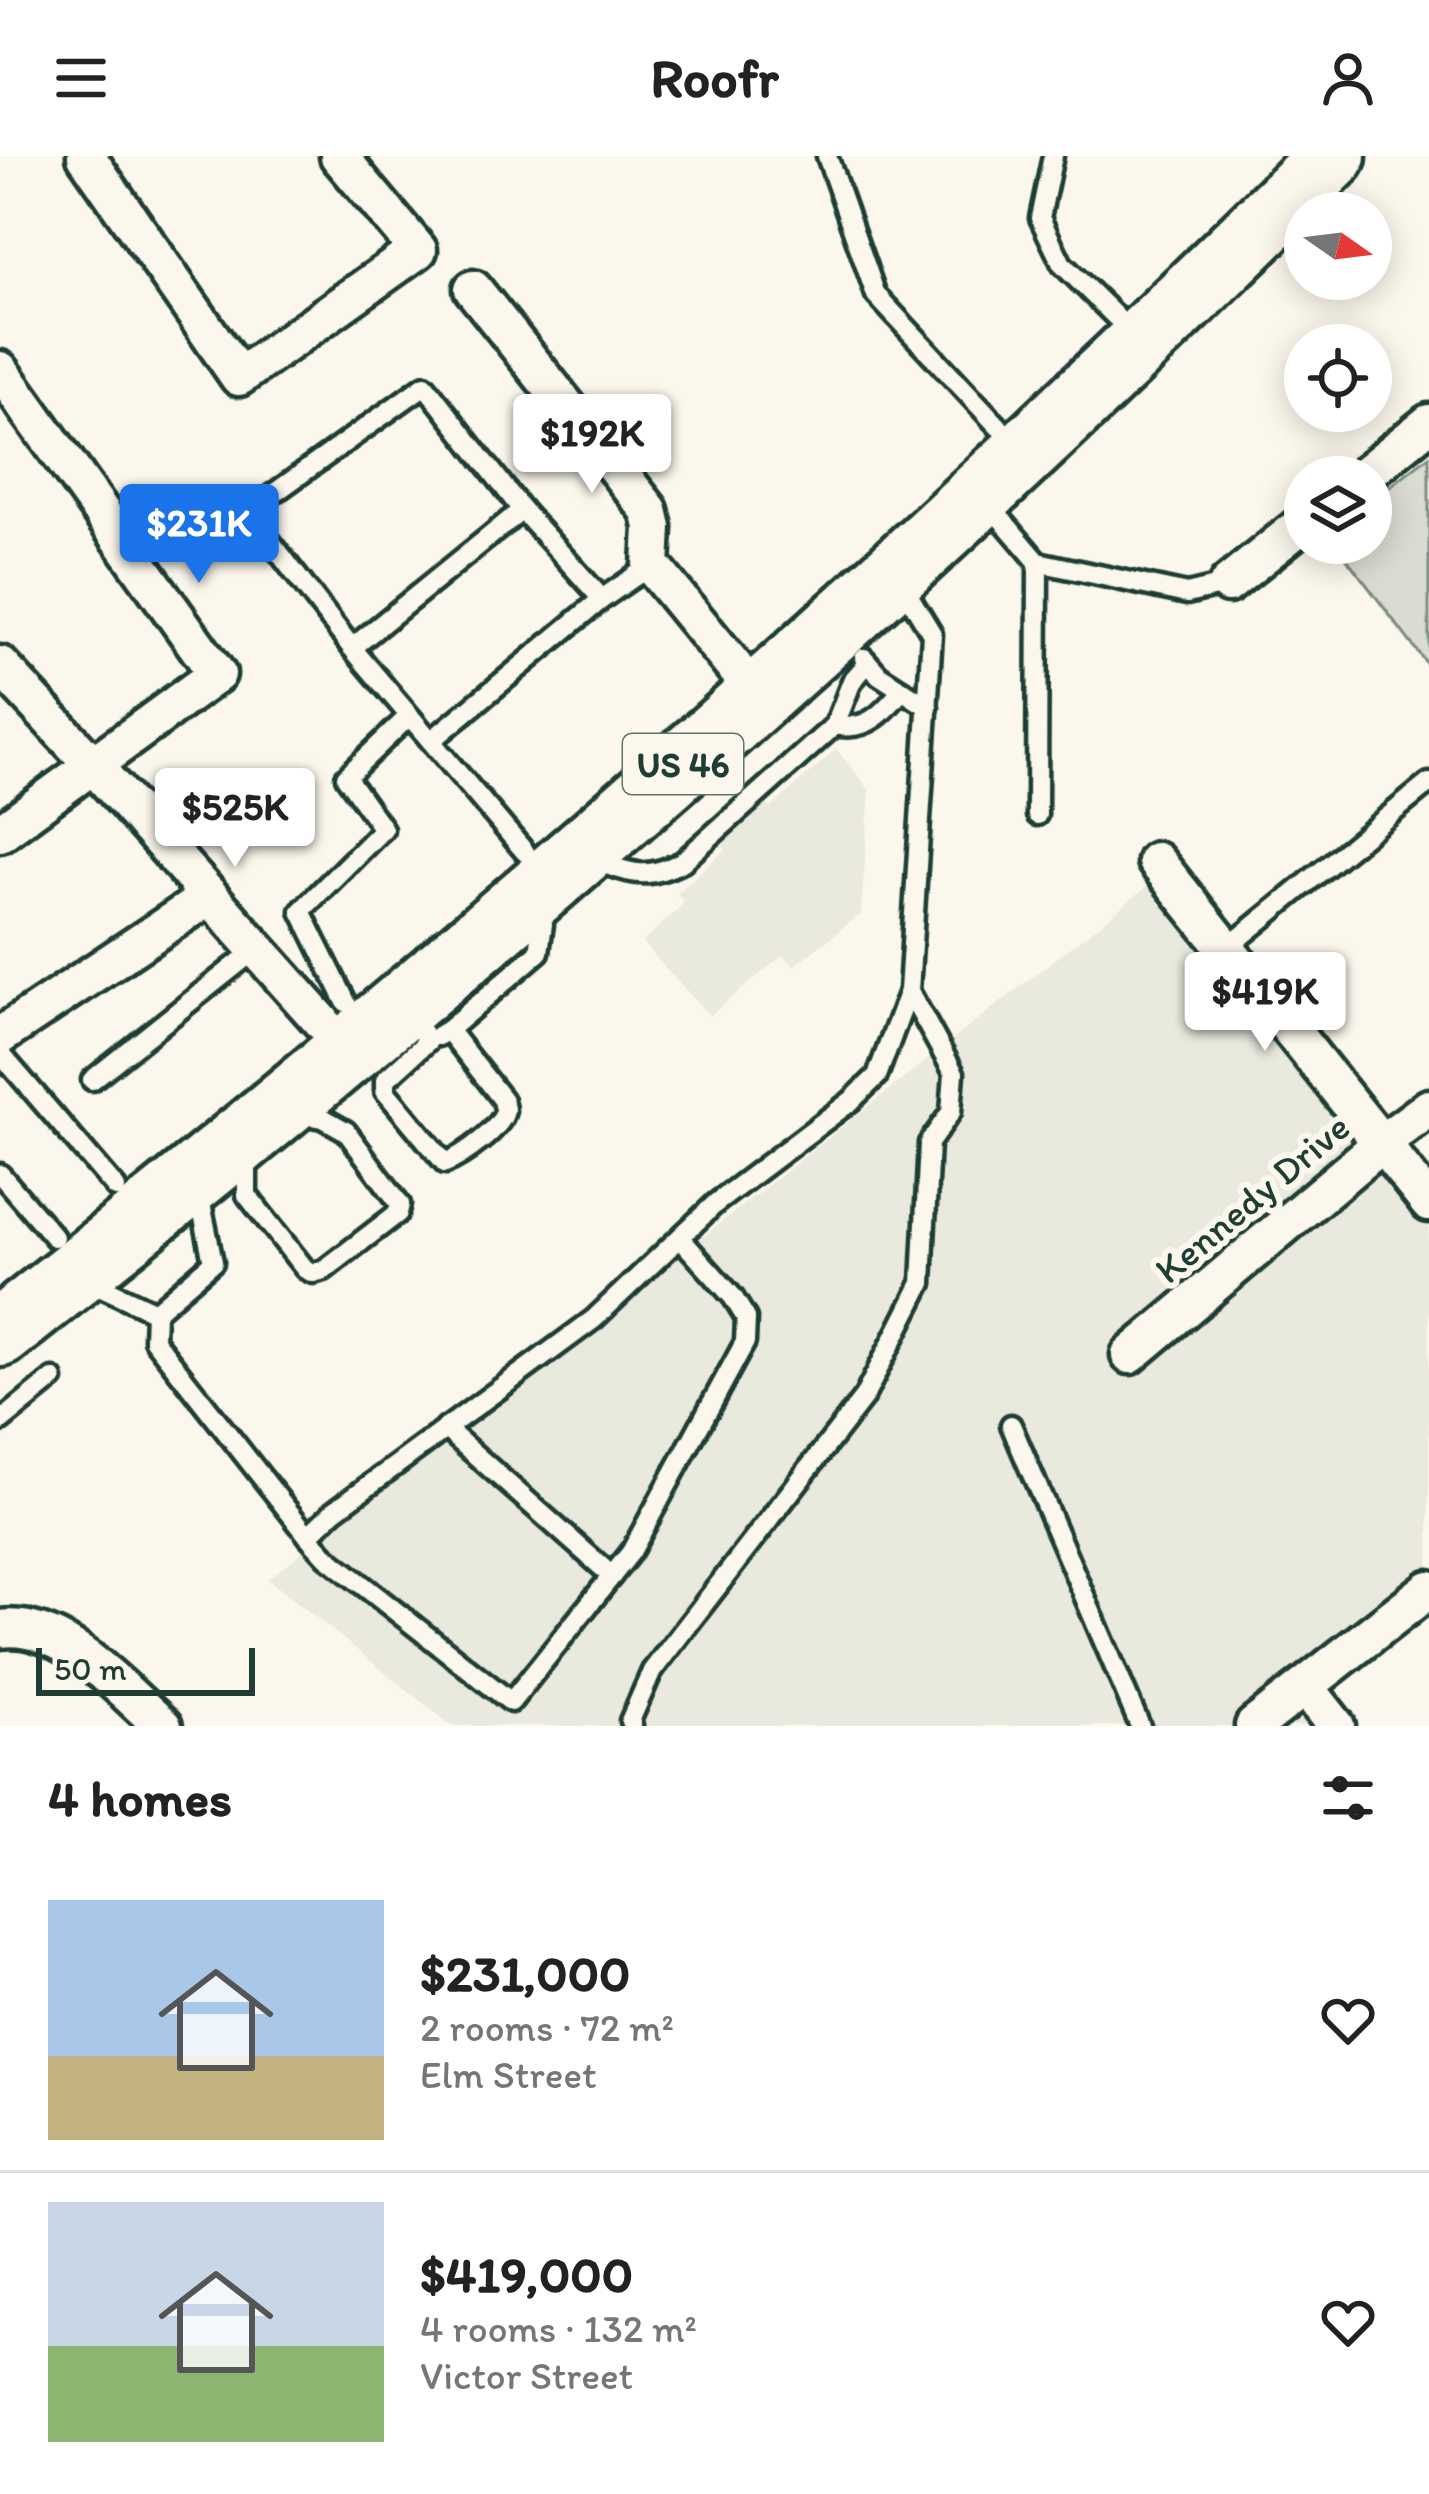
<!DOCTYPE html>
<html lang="en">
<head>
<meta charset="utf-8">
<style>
	body { margin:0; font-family:Itim,sans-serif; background:#f2f2f2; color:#222; height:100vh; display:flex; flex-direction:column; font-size:45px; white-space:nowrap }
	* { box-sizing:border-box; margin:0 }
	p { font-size:39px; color:#767676 }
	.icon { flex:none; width:66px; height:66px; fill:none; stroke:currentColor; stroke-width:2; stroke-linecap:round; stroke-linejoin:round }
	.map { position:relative; height:1570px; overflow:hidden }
	.side { display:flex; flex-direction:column; background:#fff; flex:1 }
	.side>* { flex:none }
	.needle { width:78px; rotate:104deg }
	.controls { position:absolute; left:1284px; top:36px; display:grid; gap:24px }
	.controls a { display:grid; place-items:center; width:108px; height:108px; border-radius:50%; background:#fff; box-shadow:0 6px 30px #0003; font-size:60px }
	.scale { position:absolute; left:36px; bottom:30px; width:219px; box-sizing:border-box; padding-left:12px; border:6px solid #1f3d34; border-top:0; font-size:33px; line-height:42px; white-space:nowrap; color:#1f3d34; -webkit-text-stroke:9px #fbf7ec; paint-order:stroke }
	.price { position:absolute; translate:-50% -102px; padding:0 27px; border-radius:12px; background:#fff; color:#222; font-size:39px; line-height:78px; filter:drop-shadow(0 3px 6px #0008) }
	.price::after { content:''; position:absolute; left:50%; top:72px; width:36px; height:27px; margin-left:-18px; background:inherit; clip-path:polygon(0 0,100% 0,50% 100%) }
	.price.active { background:#1a73e8; color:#fff }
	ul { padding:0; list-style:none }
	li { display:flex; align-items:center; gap:36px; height:300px; padding:0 48px }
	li+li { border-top:3px solid #e0e0e0 }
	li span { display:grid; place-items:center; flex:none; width:336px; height:240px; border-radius:0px; color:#555 }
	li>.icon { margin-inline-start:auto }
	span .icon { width:144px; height:144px; fill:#fffc; stroke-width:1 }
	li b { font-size:51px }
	h2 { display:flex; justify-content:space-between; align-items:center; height:144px; padding:0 48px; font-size:51px }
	header { display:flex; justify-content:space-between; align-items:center; height:156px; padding:0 48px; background:#fff; font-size:54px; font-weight:800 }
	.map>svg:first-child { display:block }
</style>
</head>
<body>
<header><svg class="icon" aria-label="menu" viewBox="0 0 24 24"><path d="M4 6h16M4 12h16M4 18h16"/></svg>Roofr<svg class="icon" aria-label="person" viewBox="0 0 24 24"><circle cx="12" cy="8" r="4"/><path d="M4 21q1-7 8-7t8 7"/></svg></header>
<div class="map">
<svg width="1429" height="1570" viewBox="0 0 1429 1570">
	<rect width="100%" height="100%" fill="#fbf7ec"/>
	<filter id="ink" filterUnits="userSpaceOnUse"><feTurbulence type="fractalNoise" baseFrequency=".00833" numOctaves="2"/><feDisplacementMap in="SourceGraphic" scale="24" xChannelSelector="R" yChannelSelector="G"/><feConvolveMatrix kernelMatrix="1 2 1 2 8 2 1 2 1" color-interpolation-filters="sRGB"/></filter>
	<g filter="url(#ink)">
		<g fill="#eae9de">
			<path d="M836 593 870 634 861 758 794 810 783 799 710 860 642 787 684 747 677 737 726 693 704 668 748 627 771 652Z"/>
			<path d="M1157 723 1429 1056V1439L1311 1533 1336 1570H452L268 1423Z"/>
		</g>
		<path fill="#dbdcd1" stroke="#7d8c82" stroke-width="3" d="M1429 300V511L1335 387H1371V345Z"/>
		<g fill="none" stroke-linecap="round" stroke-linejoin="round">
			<defs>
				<g id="lane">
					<path d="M827 0 876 139 999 271"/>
					<path d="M1053 0 1040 62 1062 108 1116 161"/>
					<path d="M987 346 1038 406"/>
					<path d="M522 354 602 443"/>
					<path d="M352 492 522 354 425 229 248 356 352 492 525 696"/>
					<path d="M864 502 879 519 928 551"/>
					<path d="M835 569C867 576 883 557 902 534"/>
					<path d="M431 585 602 443 651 409"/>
					<path d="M1037 659 1038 406 1187 438 1228 428"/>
					<path d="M594 705C634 717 643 725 682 706L835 569 852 525 868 507"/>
					<path d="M1226 793 1429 627"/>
					<path d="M346 846 301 755 383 673 346 621 409 560"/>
					<path d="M410 858 428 885 385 924V935L445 1007C461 1001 503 972 505 954 505 950 503 947 503 944L448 874"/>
					<path d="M438 880 448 874 539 796 543 768 537 753"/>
					<path d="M0 897 116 1032"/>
					<path d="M92 924 256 793"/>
					<path d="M247 997V1039L305 1113 313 1117 324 1114 398 1057 400 1048 346 975 323 962 295 957"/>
					<path d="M0 1018 54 1081"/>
					<path d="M680 1082 733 1141 746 1162 745 1186 631 1396 511 1546 327 1401 308 1380 334 1355 594 1163 716 1047 851 945 877 920 909 835 932 478 901 427"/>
					<path d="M85 1123 155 1156 213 1106 199 1038"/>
					<path d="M155 1156 154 1184 308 1380"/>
					<path d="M0 1266 53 1223"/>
					<path d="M1011 1269 1140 1570"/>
					<path d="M445 1272 612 1420"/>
					<path d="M632 1570 630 1565 652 1515 864 1241 922 1127 929 987 951 956 954 917 909 835"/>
				</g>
				<g id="street">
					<path d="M86 0 239 221 418 94 339 0"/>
					<path d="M473 133 649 354 653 371 651 409 735 512"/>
					<path d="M0 214 217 518 0 677"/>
					<path d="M1362 321 1429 267"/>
					<path d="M1228 428 1305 366"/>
					<path d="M0 509 93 609 322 866"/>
					<path d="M1156 705 1429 1047"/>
					<path d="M0 880 210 740"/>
					<path d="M1130 1199 1382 987 1429 952"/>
					<path d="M0 1473C62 1464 119 1532 163 1570"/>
					<path d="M1306 1532 1336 1570"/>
					<path d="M1254 1570 1429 1433"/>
				</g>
				<path id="highway" d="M0 1177C466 810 911 418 1332 0"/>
			</defs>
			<use href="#lane" stroke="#1f3d34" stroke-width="27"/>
			<use href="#street" stroke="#1f3d34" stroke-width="45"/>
			<use href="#highway" stroke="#1f3d34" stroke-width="75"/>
			<use href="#lane" stroke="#fbf7ec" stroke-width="18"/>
			<use href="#street" stroke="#fbf7ec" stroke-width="36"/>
			<use href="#highway" stroke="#fbf7ec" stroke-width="66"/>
		</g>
	</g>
	<g text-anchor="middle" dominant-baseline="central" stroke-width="12" stroke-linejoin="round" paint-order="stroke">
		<rect fill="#fbf7ec" stroke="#61756b" stroke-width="3" x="623" y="578" width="120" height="60" rx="9"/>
		<g font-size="36" font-weight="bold" fill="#1f3d34">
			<text x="683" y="608">US 46</text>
		</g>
		<g font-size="39" fill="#1f3d34" stroke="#fbf7ec">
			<text transform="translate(1252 1042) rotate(-40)">Kennedy Drive</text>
		</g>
	</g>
</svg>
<div class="controls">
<a><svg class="needle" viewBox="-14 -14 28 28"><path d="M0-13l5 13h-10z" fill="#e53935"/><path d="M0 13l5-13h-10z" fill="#767676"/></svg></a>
<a><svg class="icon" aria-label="locate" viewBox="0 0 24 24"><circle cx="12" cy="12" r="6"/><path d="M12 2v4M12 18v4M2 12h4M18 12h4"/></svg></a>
<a><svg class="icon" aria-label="layers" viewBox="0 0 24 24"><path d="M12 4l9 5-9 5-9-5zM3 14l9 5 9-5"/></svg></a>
</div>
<div class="scale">50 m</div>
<b class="price" style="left:592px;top:340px">$192K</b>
<b class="price active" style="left:199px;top:430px">$231K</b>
<b class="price" style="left:235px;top:714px">$525K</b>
<b class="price" style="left:1265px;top:898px">$419K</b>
</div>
<section class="side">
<h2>4 homes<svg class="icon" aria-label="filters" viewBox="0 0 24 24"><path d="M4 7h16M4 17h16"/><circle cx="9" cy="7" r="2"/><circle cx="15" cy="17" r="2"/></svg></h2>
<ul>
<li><span style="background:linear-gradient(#a9c7e8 65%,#c2b280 0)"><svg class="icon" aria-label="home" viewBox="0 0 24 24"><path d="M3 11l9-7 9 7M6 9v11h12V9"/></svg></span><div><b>$231,000</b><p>2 rooms · 72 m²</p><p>Elm Street</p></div><svg class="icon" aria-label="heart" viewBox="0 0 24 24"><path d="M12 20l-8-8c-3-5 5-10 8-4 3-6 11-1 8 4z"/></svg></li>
<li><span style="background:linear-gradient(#c9d6e8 60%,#8fb573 0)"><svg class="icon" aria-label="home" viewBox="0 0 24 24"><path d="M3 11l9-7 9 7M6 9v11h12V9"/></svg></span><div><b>$419,000</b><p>4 rooms · 132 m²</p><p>Victor Street</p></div><svg class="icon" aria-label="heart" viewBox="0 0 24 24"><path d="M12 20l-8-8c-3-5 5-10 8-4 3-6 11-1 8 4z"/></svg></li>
</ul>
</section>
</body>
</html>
